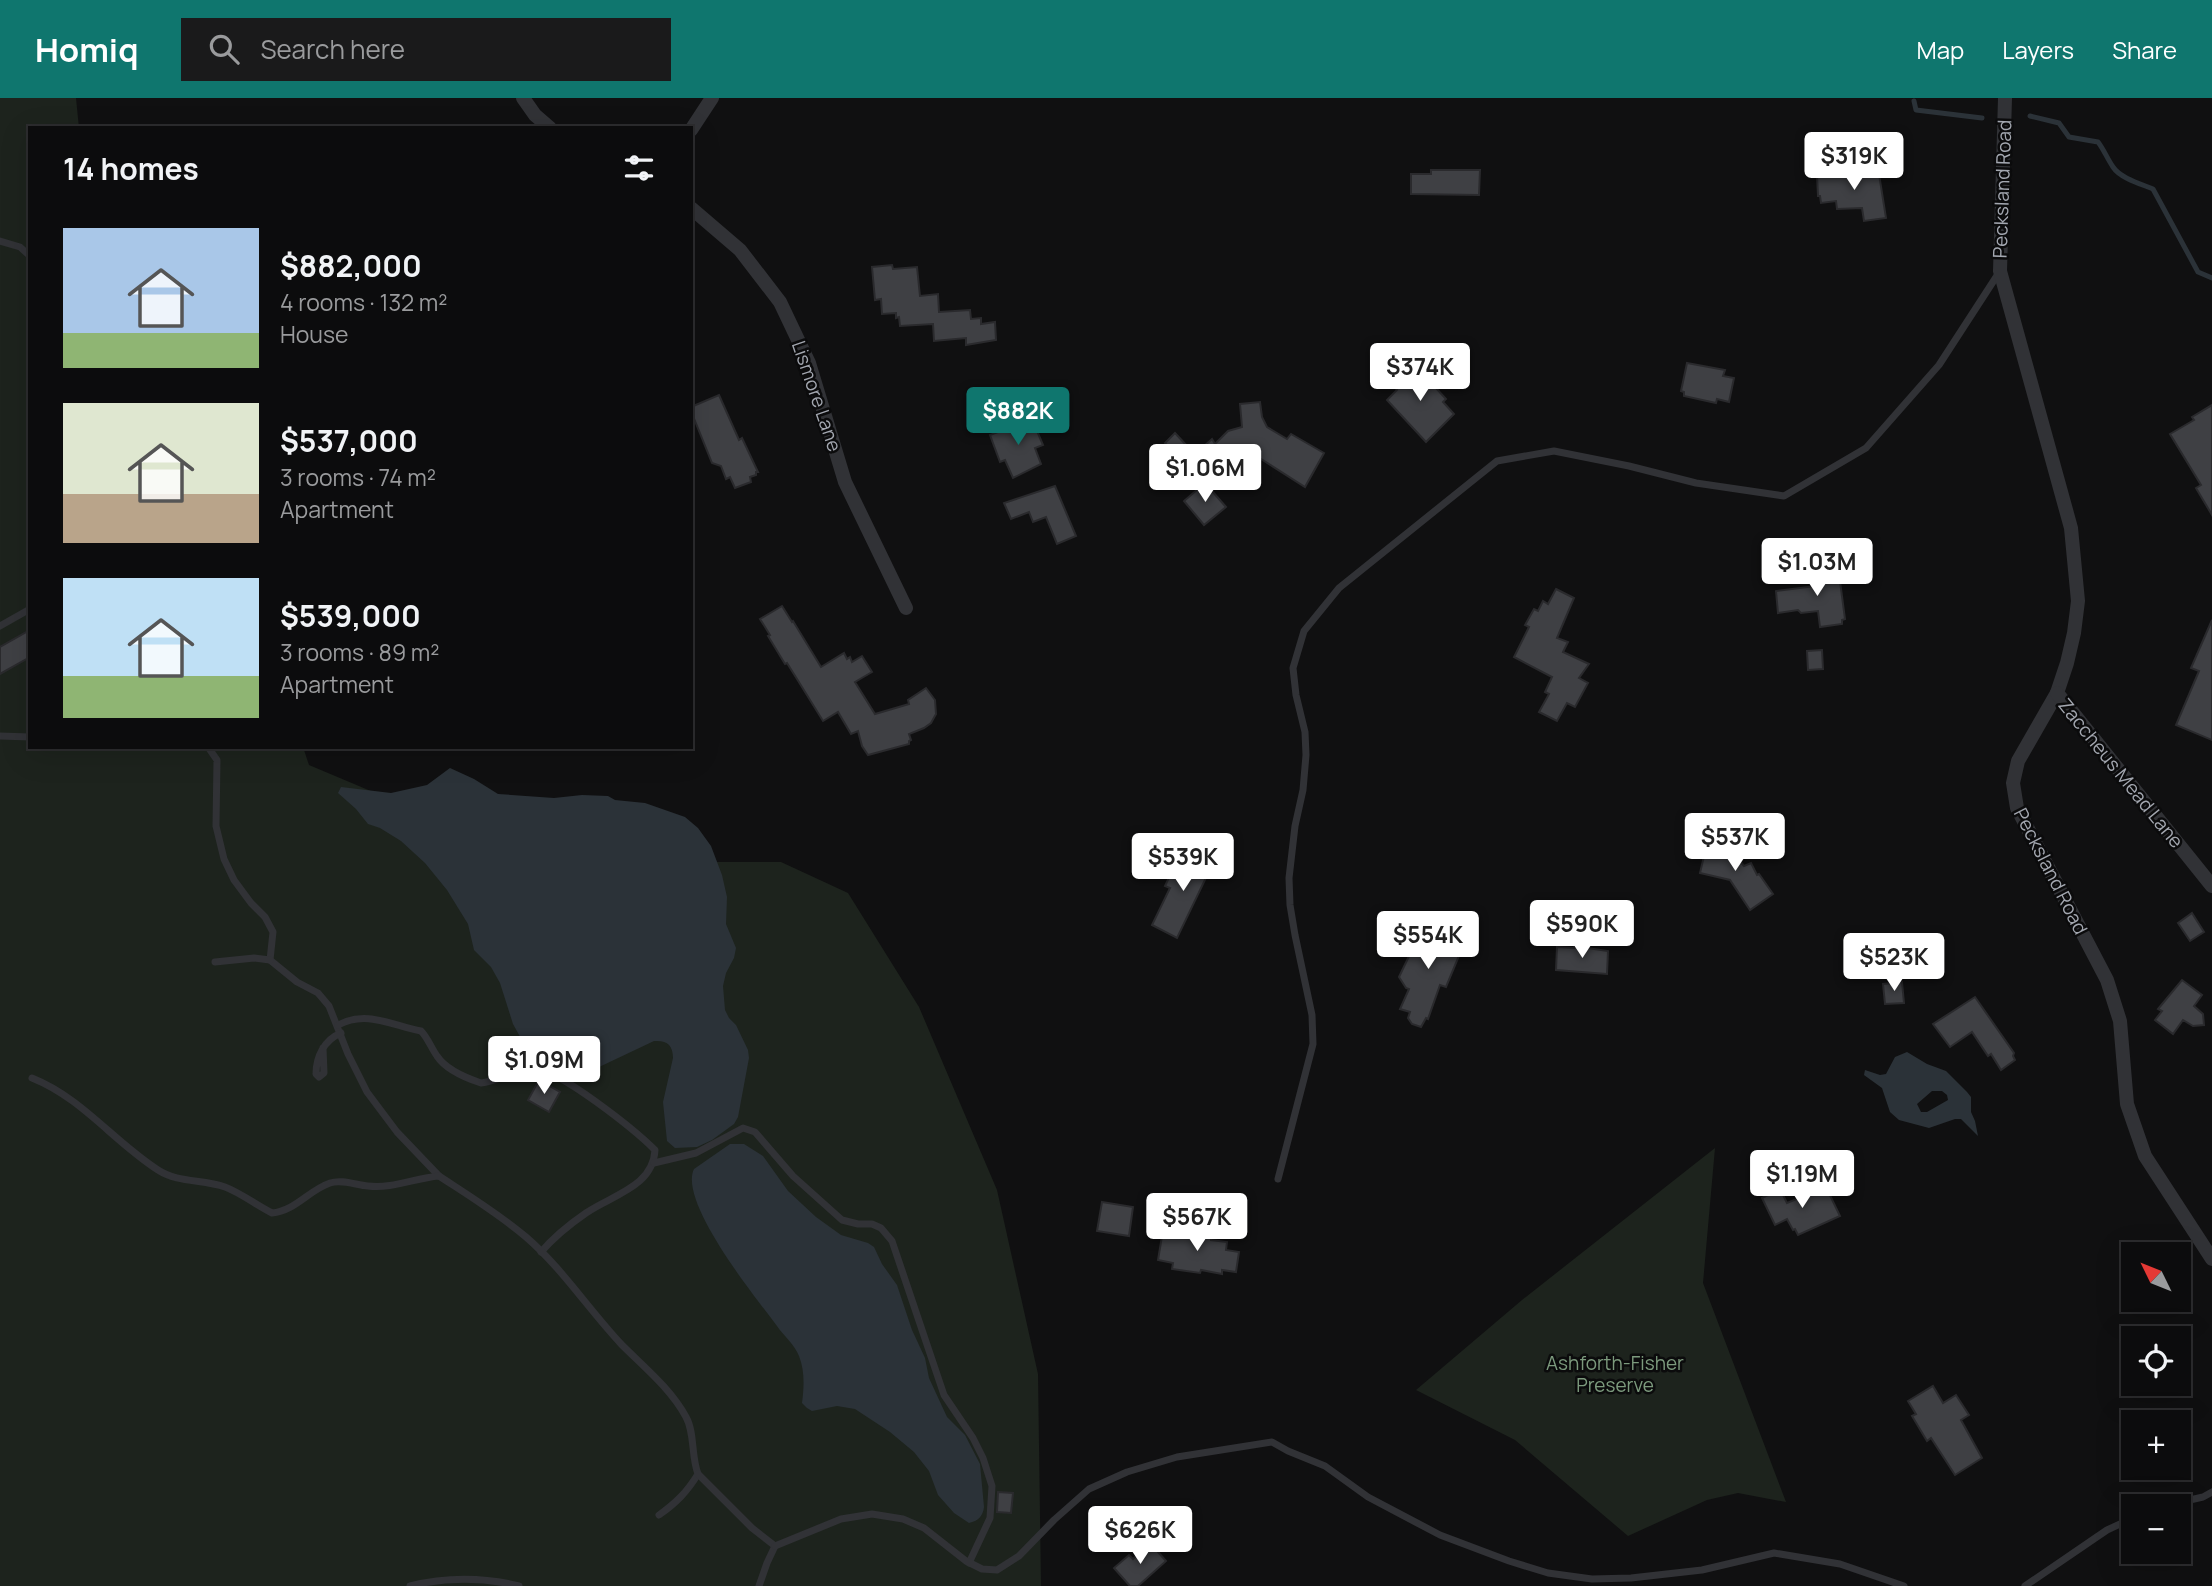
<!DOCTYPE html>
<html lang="en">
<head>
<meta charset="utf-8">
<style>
	body { margin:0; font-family:Manrope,sans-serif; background:#1a1a1b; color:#f1f3f6; height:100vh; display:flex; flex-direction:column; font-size:26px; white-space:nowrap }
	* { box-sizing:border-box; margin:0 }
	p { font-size:23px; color:#9a9b9d }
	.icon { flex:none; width:38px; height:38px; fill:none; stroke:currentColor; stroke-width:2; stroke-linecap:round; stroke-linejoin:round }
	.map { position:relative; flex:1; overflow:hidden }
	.drawer { position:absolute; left:28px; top:28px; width:665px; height:623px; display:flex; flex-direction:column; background:#0c0c0d; border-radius:0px; box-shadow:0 7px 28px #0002,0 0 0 2px #2c2c2e }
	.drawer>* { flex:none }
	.needle { width:46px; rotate:313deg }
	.fabs { position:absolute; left:2121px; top:1144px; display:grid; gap:14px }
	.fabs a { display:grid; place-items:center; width:70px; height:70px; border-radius:0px; background:#0c0c0d; box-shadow:0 7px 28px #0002,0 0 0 2px #2c2c2e; font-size:35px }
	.price { position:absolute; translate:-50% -60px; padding:0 16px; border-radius:7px; background:#fff; color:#222; font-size:23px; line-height:46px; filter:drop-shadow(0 2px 4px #0008) }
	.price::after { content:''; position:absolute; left:50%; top:42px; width:21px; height:16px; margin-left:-10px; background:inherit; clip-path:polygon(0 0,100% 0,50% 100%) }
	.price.on { background:#0f766e; color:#fff }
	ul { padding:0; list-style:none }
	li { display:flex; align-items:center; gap:21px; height:175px; padding:0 35px }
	li span { display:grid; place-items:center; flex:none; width:196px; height:140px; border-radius:0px; color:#555 }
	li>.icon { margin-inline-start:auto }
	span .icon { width:84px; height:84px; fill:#fffc; stroke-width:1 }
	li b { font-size:30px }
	h2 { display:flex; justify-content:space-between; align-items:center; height:84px; padding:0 35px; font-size:30px }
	header { display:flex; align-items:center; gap:42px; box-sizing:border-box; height:98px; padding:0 35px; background:#0f766e; color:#fff }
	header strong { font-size:33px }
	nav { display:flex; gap:38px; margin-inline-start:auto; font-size:24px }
	.search { width:490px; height:63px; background:#1a1a1b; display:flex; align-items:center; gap:18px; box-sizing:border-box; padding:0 24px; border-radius:0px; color:#9a9b9d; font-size:26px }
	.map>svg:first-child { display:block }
</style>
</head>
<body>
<header>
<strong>Homiq</strong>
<div class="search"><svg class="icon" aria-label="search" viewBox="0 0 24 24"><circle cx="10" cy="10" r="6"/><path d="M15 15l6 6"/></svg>Search here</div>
<nav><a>Map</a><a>Layers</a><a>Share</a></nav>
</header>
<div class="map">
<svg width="2212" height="1488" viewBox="0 0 2212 1488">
	<rect width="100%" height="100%" fill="#101011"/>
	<g fill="#1d231d">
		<path d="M0 0H76L79 30H30V649H303L309 667 423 715 711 764H781L848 795 919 909 997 1092 1038 1276 1041 1488H0Z"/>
		<path d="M1715 1050 1703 1185 1786 1404 1738 1395 1707 1402 1628 1438 1515 1342 1416 1292 1522 1202Z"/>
	</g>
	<g fill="#2b3238" fill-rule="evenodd">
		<path d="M450 670 474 681 498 696 554 700 582 697 608 698 615 702 645 705 685 719 698 730 711 748 722 777 727 799 726 826 736 850 734 860 726 875 723 888 725 912 729 920 736 927 748 952 749 960 738 1019 734 1026 712 1042 697 1049 675 1050 667 1043 663 1004 673 960C673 947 667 942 654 943L597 970 581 971 524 946 513 926 500 885 491 869 474 852 468 826 447 792 425 765 401 743 380 730 368 726 356 711 338 695 341 689 391 695 427 687Z"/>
		<path d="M1907 954 1927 966 1946 973 1967 994 1971 999V1014L1975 1023 1978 1038 1961 1021H1955L1929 1030 1899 1022 1890 1014 1882 990 1864 977 1865 972 1880 977 1886 976 1895 959ZM1932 993H1942L1947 997 1948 1002 1927 1014H1921L1917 1006Z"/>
		<path d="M730 1046H744L763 1058 788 1093 816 1119 841 1137 868 1145 874 1149 882 1166 897 1187 912 1232 925 1260 929 1280 947 1319 965 1337 980 1366 984 1409C983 1418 978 1423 969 1425L954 1415 938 1397 929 1373 914 1354 890 1334 855 1311 837 1308 812 1313 807 1310 802 1305C804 1290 805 1273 799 1258 795 1247 783 1237 777 1228 756 1200 678 1104 694 1071Z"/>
	</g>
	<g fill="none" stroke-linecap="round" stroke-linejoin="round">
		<g stroke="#2b3238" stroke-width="5">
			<path d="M1914 3 1916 12 1982 20"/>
			<path d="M2030 18 2059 25 2069 39 2098 44C2104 52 2107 60 2113 69 2120 80 2141 86 2153 91L2198 174 2212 180"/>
		</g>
	</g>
	<g fill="#3f4044" stroke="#2a2a2d" stroke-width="2">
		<path d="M1866 71V77L1879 76 1886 120 1864 123 1862 110 1837 111 1836 103 1821 105 1820 98H1818L1817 77Z"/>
		<path d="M1431 72H1480L1479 97 1411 96V76H1431Z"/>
		<path d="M892 167 893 171 917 169 920 198 938 196 939 214 970 212 971 221 981 220V226L995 224 996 242 966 247V240L934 243 933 226 900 228 899 219 896 220V215L882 216 881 201 875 202 872 169Z"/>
		<path d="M1413 265 1446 301 1443 304 1454 316 1426 344 1387 302 1397 292 1394 288 1406 277 1403 275Z"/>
		<path d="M1687 265 1725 272 1723 278 1734 280 1729 304 1717 301 1716 305 1684 298V294L1681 293Z"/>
		<path d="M719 297 739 342 742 340 758 374H756V377L750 379 751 384 735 390 730 379 726 381 721 368 712 365 691 313V309Z"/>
		<path d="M1260 304 1262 319 1267 329 1287 341 1291 336 1324 355 1305 389 1261 361 1249 362 1220 386 1195 356 1212 341 1215 346 1228 333 1242 329 1240 306Z"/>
		<path d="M2212 307V417L2196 390 2201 387 2170 336 2194 322 2192 319Z"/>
		<path d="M1032 321 1043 347 1035 350 1041 366 1013 380 1005 362 1000 364 990 337Z"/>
		<path d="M1175 335 1188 349 1177 358 1165 345Z"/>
		<path d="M1205 385 1226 409 1204 427 1184 403Z"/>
		<path d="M1055 388 1076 438 1057 446 1046 419 1033 424 1029 414 1011 421 1004 405Z"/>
		<path d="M1838 468 1845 521 1842 522V526L1820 529 1818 513 1801 515 1798 512 1778 515 1776 493 1816 488 1813 471Z"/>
		<path d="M1556 491 1574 500 1557 540 1568 544 1563 554 1589 566 1579 580 1588 585 1575 609 1567 605 1557 623 1539 614 1549 596 1545 594 1552 579 1514 559 1529 529 1525 527 1534 511 1538 513 1543 503 1548 506Z"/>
		<path d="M782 508 792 524 793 523 821 569 844 555 847 561 850 559 852 564 862 558 872 574 855 584 875 616 909 606 908 602 926 590 935 602 936 616 931 625 924 630 909 636 911 642 909 643V646L868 657 862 648 858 633 851 636 838 614 823 623 797 581 787 565 785 566 768 538 770 537 760 521Z"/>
		<path d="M2212 522V642L2176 627 2199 573 2191 570Z"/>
		<path d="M30 532V559L0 576V549Z"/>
		<path d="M1822 552 1823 571 1808 572 1807 553Z"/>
		<path d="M1708 741 1724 744 1744 768 1751 765 1757 777 1759 776 1773 796 1750 812 1730 782 1700 775Z"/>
		<path d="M1196 748 1216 759 1177 840 1152 827 1170 790 1165 788 1172 773 1174 774 1177 771 1184 774Z"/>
		<path d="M2192 815 2204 834 2190 843 2178 825Z"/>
		<path d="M1442 823 1457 828 1452 848 1461 853 1446 889 1440 887 1428 921 1426 920 1421 929 1412 926 1408 920 1410 914 1400 911 1409 891 1406 890 1399 879 1411 854 1406 852 1412 835 1433 843Z"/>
		<path d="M1927 843 1938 859 1922 870 1911 855Z"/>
		<path d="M1574 848 1608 853 1607 876 1556 872 1557 849 1574 850Z"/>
		<path d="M2182 882 2202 897 2194 908 2203 916 2204 927 2193 928 2183 922 2173 936 2155 922 2162 913 2158 911Z"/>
		<path d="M1902 884 1904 905 1885 906 1883 886Z"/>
		<path d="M1975 899 2014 955 2013 958 2015 962 2001 972 1991 956 1988 958 1972 934 1950 949 1933 926Z"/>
		<path d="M539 982 560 994 549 1014 528 1002Z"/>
		<path d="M1826 1089 1840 1118 1798 1137 1795 1131 1793 1132 1787 1121 1775 1127 1762 1100 1780 1091 1787 1105Z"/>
		<path d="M1102 1104 1133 1109 1129 1138 1097 1133Z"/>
		<path d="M1163 1132 1179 1135 1180 1132 1211 1137V1142L1227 1144 1226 1152 1239 1154 1236 1174 1222 1172V1176L1201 1172 1200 1175 1172 1171 1173 1165 1158 1162Z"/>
		<path d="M1933 1288 1943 1305 1956 1297 1969 1317 1961 1322 1982 1360 1955 1377 1931 1340 1927 1343 1912 1318 1916 1316 1908 1303Z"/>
		<path d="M998 1394 1013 1395 1011 1415 997 1414Z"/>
		<path d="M1150 1445 1166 1463 1138 1488H1130L1114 1470 1129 1457 1133 1461Z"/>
	</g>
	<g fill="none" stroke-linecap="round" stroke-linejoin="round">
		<g stroke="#313236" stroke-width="7">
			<path d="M0 143 20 149 30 158"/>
			<path d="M0 528 30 511"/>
			<path d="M0 638 30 639"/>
			<path d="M208 649 217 662 216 728 224 761 234 782 251 805 265 819 273 834 270 862 297 884 318 895 329 908 348 956 367 994 397 1034 439 1078"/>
			<path d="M215 864 254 860 270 862"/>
			<path d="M338 927C366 912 391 927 421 933 428 940 431 950 437 958 446 972 466 980 481 985 499 983 516 971 534 971 558 970 636 1033 655 1052 653 1089 612 1097 586 1115 570 1126 554 1139 541 1154"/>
			<path d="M323 950 324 975 319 979 316 976C316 959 324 942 341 935"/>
			<path d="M32 980C82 1000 113 1043 158 1072 178 1085 203 1081 225 1089 241 1095 256 1107 272 1115 295 1113 309 1092 330 1085 342 1081 356 1087 368 1088 392 1091 415 1080 439 1078 468 1097 499 1116 526 1139 562 1170 589 1212 622 1247 644 1269 671 1291 686 1319 695 1335 691 1358 698 1376 687 1394 676 1405 659 1417"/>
			<path d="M654 1065 696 1055 743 1030 755 1034 793 1078 842 1122 858 1126H872L881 1130 892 1143 944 1297 973 1340 983 1360 992 1388 990 1420 969 1465"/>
			<path d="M1278 1081 1313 946 1312 917 1295 837 1290 807 1289 780 1295 728 1303 692 1306 657 1305 634 1296 597 1293 570 1304 533 1339 490 1497 363 1554 353 1629 368 1696 385 1784 398 1866 350 1939 267 2000 173"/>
			<path d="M698 1376 752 1430 775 1448 767 1465 759 1488"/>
			<path d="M2159 1409 2203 1399 2212 1394"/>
			<path d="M775 1448 841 1421 872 1416 903 1421 924 1430 966 1463 982 1471 997 1472 1019 1458 1054 1422 1089 1391 1127 1374 1177 1359 1272 1344 1288 1353 1325 1368 1368 1399 1440 1437 1509 1463 1548 1475 1592 1481 1631 1480 1702 1472 1774 1455 1840 1466 1904 1488"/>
			<path d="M410 1488C445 1479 484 1479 519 1488"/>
			<path d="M2025 1488 2107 1432 2133 1420"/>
		</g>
		<g stroke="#313236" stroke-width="14">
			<path d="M523 0 535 17 550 30"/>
			<path d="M2005 0 2000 173 2071 430 2078 503 2074 535 2067 565 2057 595 2018 663 2013 685 2017 710 2107 882 2120 923 2127 1006 2145 1058 2212 1161"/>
			<path d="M691 32 712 0"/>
			<path d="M691 110 740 152 780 204 809 265 845 384 906 510"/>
			<path d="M2057 595 2212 788"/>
		</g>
	</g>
	<g text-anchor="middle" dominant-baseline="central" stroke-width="5" stroke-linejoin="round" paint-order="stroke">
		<g font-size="19" fill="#a3a7b0" stroke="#0b0b0c">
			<text transform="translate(2002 91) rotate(-88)">Pecksland Road</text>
			<text transform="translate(817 298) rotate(71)">Lismore Lane</text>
			<text transform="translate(2121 675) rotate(51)">Zaccheus Mead Lane</text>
			<text transform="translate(2051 773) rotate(63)">Pecksland Road</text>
		</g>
		<g font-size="19" fill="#7c9a7d" stroke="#0b0b0c">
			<text x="1615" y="1265">Ashforth-Fisher<tspan x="1615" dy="22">Preserve</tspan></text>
		</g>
	</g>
</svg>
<div class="fabs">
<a><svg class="needle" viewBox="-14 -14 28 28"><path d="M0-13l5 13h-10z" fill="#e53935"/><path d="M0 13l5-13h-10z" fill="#9a9b9d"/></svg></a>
<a><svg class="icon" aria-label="locate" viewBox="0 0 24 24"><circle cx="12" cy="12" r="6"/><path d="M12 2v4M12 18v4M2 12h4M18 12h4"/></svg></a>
<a>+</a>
<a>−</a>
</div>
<b class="price" style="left:1854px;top:94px">$319K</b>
<b class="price" style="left:1420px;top:305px">$374K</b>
<b class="price on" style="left:1018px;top:349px">$882K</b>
<b class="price" style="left:1205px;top:406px">$1.06M</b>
<b class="price" style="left:1817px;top:500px">$1.03M</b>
<b class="price" style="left:1735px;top:775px">$537K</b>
<b class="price" style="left:1183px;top:795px">$539K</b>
<b class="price" style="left:1582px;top:862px">$590K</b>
<b class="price" style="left:1428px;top:873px">$554K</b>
<b class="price" style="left:1894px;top:895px">$523K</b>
<b class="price" style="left:544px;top:998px">$1.09M</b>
<b class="price" style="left:1802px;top:1112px">$1.19M</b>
<b class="price" style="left:1197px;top:1155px">$567K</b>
<b class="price" style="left:1140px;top:1468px">$626K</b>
<section class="drawer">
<h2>14 homes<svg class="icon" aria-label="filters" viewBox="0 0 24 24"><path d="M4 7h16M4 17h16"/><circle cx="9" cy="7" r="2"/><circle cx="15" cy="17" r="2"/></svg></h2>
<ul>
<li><span style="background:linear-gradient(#a9c7e8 75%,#8fb573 0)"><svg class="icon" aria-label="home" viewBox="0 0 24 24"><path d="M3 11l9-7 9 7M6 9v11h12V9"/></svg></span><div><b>$882,000</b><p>4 rooms · 132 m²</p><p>House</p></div></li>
<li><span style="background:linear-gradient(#dfe7d0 65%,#b9a48a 0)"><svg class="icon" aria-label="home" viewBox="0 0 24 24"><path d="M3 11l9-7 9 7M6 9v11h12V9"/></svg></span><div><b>$537,000</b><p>3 rooms · 74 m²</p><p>Apartment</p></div></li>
<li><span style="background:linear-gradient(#bfe0f5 70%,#8fb573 0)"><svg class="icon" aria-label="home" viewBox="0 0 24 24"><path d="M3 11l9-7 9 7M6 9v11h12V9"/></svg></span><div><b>$539,000</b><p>3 rooms · 89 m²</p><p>Apartment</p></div></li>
</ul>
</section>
</div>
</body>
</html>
